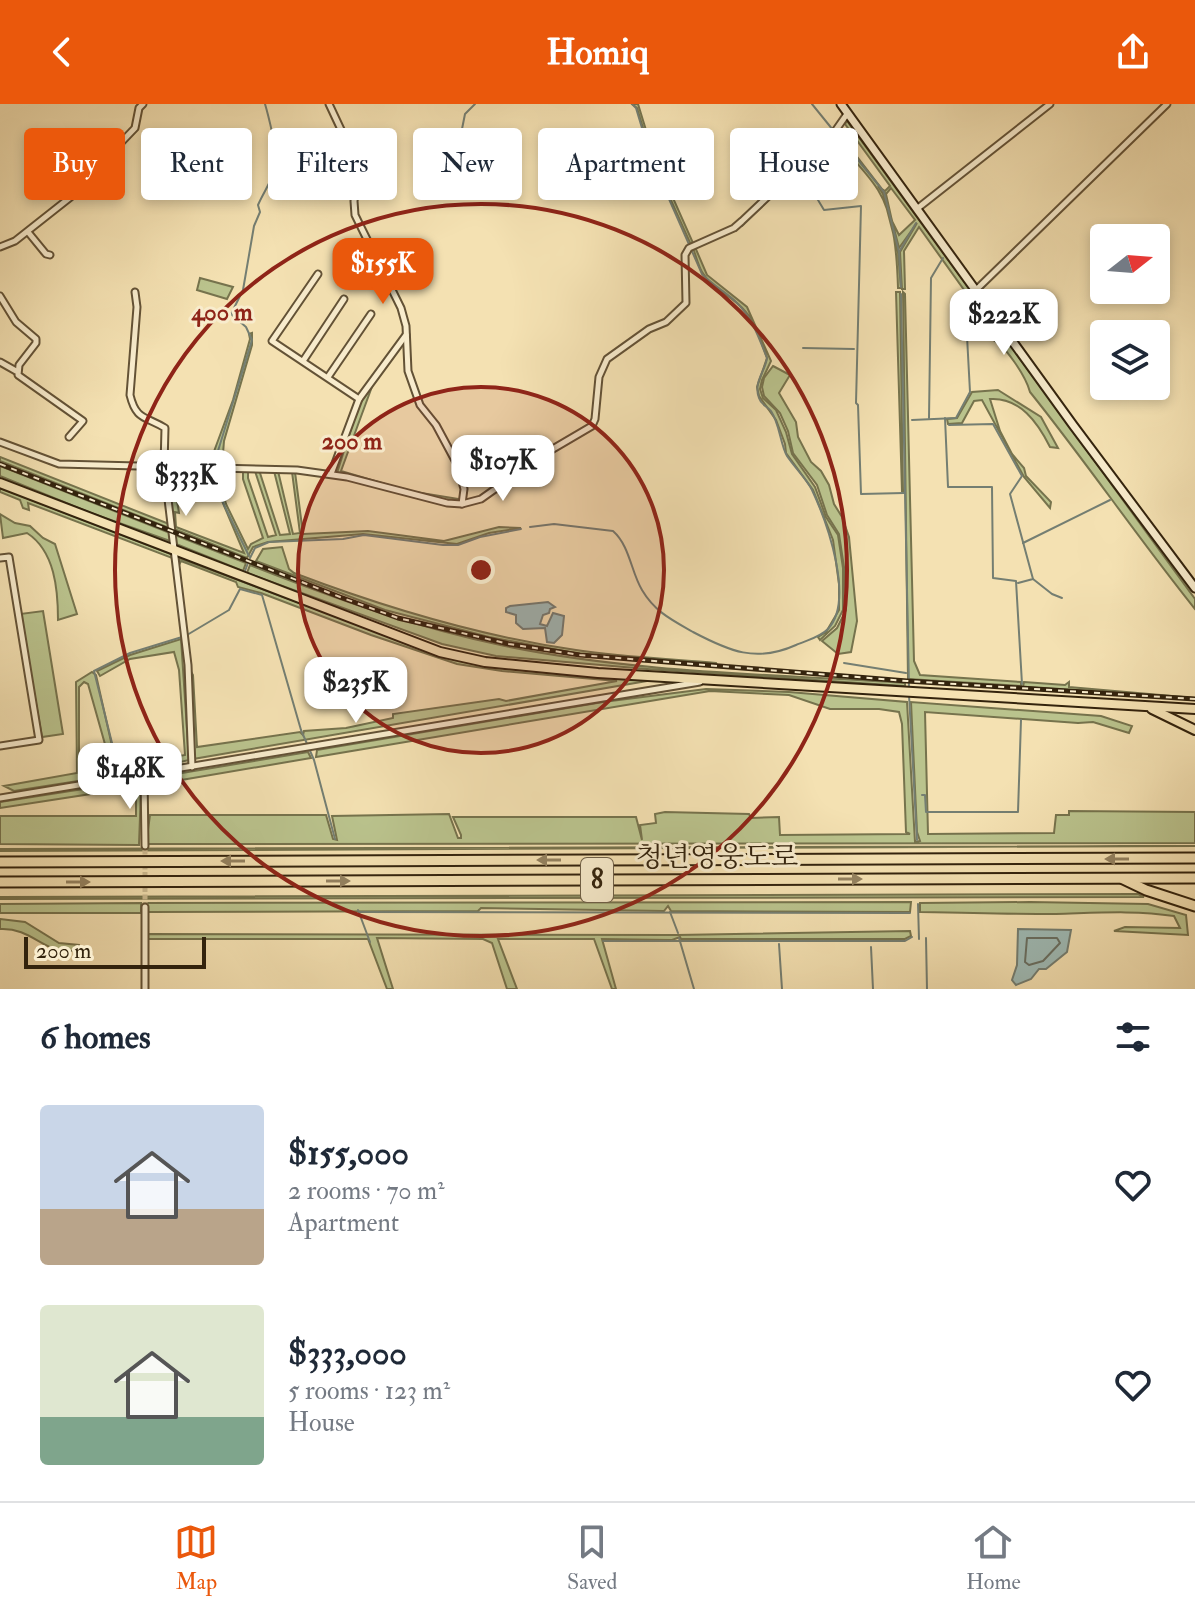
<!DOCTYPE html>
<html lang="en">
<head>
<meta charset="utf-8">
<style>
	body { margin:0; font-family:"IM FELL Double Pica","Noto Serif KR",serif; background:#f2f2f3; color:#1f2937; height:100vh; display:flex; flex-direction:column; font-size:30px; white-space:nowrap }
	* { box-sizing:border-box; margin:0 }
	p { font-size:26px; color:#747a83 }
	.icon { flex:none; width:44px; height:44px; fill:none; stroke:currentColor; stroke-width:2; stroke-linecap:round; stroke-linejoin:round }
	.map { position:relative; height:885px; overflow:hidden }
	.drawer { display:flex; flex-direction:column; background:#fff; flex:1 }
	.drawer>* { flex:none }
	.guide { position:absolute; left:24px; top:24px; width:1148px; height:72px; display:flex; gap:16px }
	.needle { width:52px; rotate:73deg }
	.fabs { position:absolute; left:1090px; top:120px; display:grid; gap:16px }
	.fabs a { display:grid; place-items:center; width:80px; height:80px; border-radius:8px; background:#fff; box-shadow:0 4px 12px #0003; font-size:40px }
	.scale { position:absolute; left:24px; bottom:20px; width:182px; box-sizing:border-box; padding-left:8px; border:4px solid #33230d; border-top:0; font-size:22px; line-height:28px; white-space:nowrap; color:#33230d; -webkit-text-stroke:6px #f8eccd; paint-order:stroke }
	.price { position:absolute; translate:-50% -68px; padding:0 18px; border-radius:16px; background:#fff; color:#222; font-size:26px; line-height:52px; filter:drop-shadow(0 2px 4px #0008) }
	.price::after { content:''; position:absolute; left:50%; top:48px; width:24px; height:18px; margin-left:-12px; background:inherit; clip-path:polygon(0 0,100% 0,50% 100%) }
	.price.current { background:#ea580c; color:#fff }
	ul { padding:0; list-style:none }
	li { display:flex; align-items:center; gap:24px; height:200px; padding:0 40px }
	li span { display:grid; place-items:center; flex:none; width:224px; height:160px; border-radius:8px; color:#555 }
	li>.icon { margin-inline-start:auto }
	span .icon { width:96px; height:96px; fill:#fffc; stroke-width:1 }
	li b { font-size:34px }
	h2 { display:flex; justify-content:space-between; align-items:center; height:96px; padding:0 40px; font-size:34px }
	.tag { padding:0 28px; border-radius:8px; background:#fff; box-shadow:0 4px 12px #0003; font-size:28px; line-height:72px }
	.tag.current { background:#ea580c; color:#fff }
	header { display:flex; justify-content:space-between; align-items:center; height:104px; padding:0 40px; background:#ea580c; color:#fff; font-size:36px; font-weight:700 }
	.tab-bar { display:flex; justify-content:space-around; align-items:center; height:112px; border-top:2px solid #e0e1e3; background:#fff; font-size:22px; color:#747a83 }
	.tab-bar a { display:grid; justify-items:center; gap:4px }
	.tab-bar .current { color:#ea580c }
	.map>svg:first-child { display:block }
</style>
</head>
<body>
<header><svg class="icon" aria-label="back" viewBox="0 0 24 24"><path d="M15 5l-7 7 7 7"/></svg>Homiq<svg class="icon" aria-label="share" viewBox="0 0 24 24"><path d="M12 15V3M7 8l5-5 5 5M5 13v7h14v-7"/></svg></header>
<div class="map">
<svg width="1195" height="885" viewBox="0 0 1195 885">
	<rect width="100%" height="100%" fill="#f4e1b2"/>
	<filter id="stains"><feTurbulence type="fractalNoise" baseFrequency=".0025" numOctaves="4"/><feColorMatrix values="0 0 0 0 .2 0 0 0 0 .09 0 0 0 0 .02 0 0 0 .5 -.17"/></filter>
	<radialGradient id="worn" r=".72"><stop offset=".6" stop-color="#630" stop-opacity="0"/><stop offset="1" stop-color="#630" stop-opacity=".3"/></radialGradient>
	<g fill="#bac38d" stroke="#76734d" stroke-width="2" fill-rule="evenodd">
		<path d="M632 0H638L653 49 693 139 691 141 652 54 637 4Z"/>
		<path d="M847 17 1195 495V505C1138 434 1087 359 1030 288 1026 273 1005 240 991 235L987 218 919 123 904 147 905 185H902L900 148 917 119 899 144 885 89 878 82 883 90 898 148 901 184H898C897 153 895 113 878 86 866 67 848 50 833 33L836 30 852 49 838 28 882 85 885 87 890 82 845 20ZM891 84 915 116 899 131 892 117 886 90Z"/>
		<path d="M695 143 707 171 747 203 771 257 762 276 760 285 763 294 776 306 786 328 792 350 815 383 826 413 838 431 843 464V506L835 522 820 536 818 533 826 528 839 506V480L833 436 813 386 786 349 785 340 776 316 759 292 757 283 767 254C761 238 756 220 745 207 733 192 712 185 702 168 698 161 696 152 693 144Z"/>
		<path d="M200 174 233 183 227 195 197 186Z"/>
		<path d="M896 188H900L903 387H902Z"/>
		<path d="M903 188 905 190 914 557 920 571 1021 578V582L908 575Z"/>
		<path d="M252 229V241L224 337 222 362 209 361 233 296 250 235 249 230Z"/>
		<path d="M773 262 790 271 779 289 796 318 798 333 811 358 821 367 829 381 834 400 842 413 849 433 857 517 851 548 838 550 822 537 837 524 846 506 844 463 839 430 827 411 817 381 793 349 788 327 780 309 764 292 762 283 764 274Z"/>
		<path d="M377 269 341 367 409 387 459 395V398H447L337 369 358 303Z"/>
		<path d="M998 286 1041 313 1058 344 1050 343C1038 319 1020 293 990 295L1000 327 1012 350 1024 364 1026 372 1051 398 1050 404 1024 373 982 296 974 297 962 319 948 320 947 315 957 314 972 288Z"/>
		<path d="M0 353 169 420V424L0 357Z"/>
		<path d="M0 362 170 429V437L91 409 0 372Z"/>
		<path d="M172 365 179 409 175 408 176 423 244 449 217 385 212 365 217 366 226 400 248 445 251 440 263 434 243 375V366L248 367V374L268 433 276 431 255 367 259 366 280 431 290 430 274 367H278L293 430 300 429 292 368H295L303 430 368 427 444 437 499 423 521 424 489 429 457 440 363 430 268 438 253 443 247 454 174 425 167 367Z"/>
		<path d="M0 384 171 450 172 454 28 399 29 406 23 404 20 396 0 388Z"/>
		<path d="M0 410 15 419 30 422 43 434 55 440 77 510 58 516C58 486 55 447 27 429L3 434Z"/>
		<path d="M175 431 246 459 243 467 176 440Z"/>
		<path d="M282 443 289 465 294 469C386 504 479 532 576 546 623 553 670 555 716 559L717 561 580 550 489 533 385 506 256 457 263 445Z"/>
		<path d="M179 454 436 550 647 577 193 655 190 566 193 571 197 643 300 628 303 631 304 627 346 624 393 614V610L499 595 506 597 617 577 502 567 457 560 371 531 261 489 238 483 236 478 181 457 179 461Z"/>
		<path d="M250 461C334 494 416 524 505 542 636 569 772 570 905 579V582L647 565 496 552 442 540 247 469Z"/>
		<path d="M43 507 63 630 42 633 20 510Z"/>
		<path d="M181 535 189 656 142 667 14 687 4 682 77 669 76 578 92 568 96 571 117 664 185 651 179 566 174 548 130 555 100 572 97 567 130 551ZM84 578 88 580 110 658 97 664V668L79 664V583Z"/>
		<path d="M1024 578 1065 581 1069 578V583L1195 594 1023 583Z"/>
		<path d="M706 585 789 588 907 598 915 738 920 737 917 728 911 598 1101 612 1132 622 1129 629 1093 618 1078 619 925 608 928 730 1054 729 1056 711H1069V707L1195 708V739L146 740 150 711H326L333 735 337 736 332 712 449 710 458 734H461V731L453 713H636L642 736 640 721 656 719 655 710 665 708 749 710 751 714 779 713 780 731 910 730 906 728 902 620 899 608 879 605H830L789 591 710 587 316 653 317 646 603 598Z"/>
		<path d="M308 648 311 654 146 682V675Z"/>
		<path d="M141 676V682L128 685 124 682 123 685 0 704V698Z"/>
		<path d="M141 684 139 741 0 740V712H136V685Z"/>
		<path d="M1195 742 0 747V745Z"/>
		<path d="M1138 790 1144 793 0 795V793Z"/>
		<path d="M911 798 910 808 671 807 668 802 664 807 481 804 478 807 147 808V799Z"/>
		<path d="M1030 798 1148 800 1186 811 1188 831 1114 827 1125 823 1180 824 1174 812C1135 806 1095 809 1056 810 1011 810 965 809 920 808V799Z"/>
		<path d="M141 799V809H0V800Z"/>
		<path d="M0 815 25 818 59 839 79 841 80 845C47 856 35 823 0 825Z"/>
		<path d="M910 827 911 832 905 835H681L680 833 672 836 602 835 616 885H612L594 835H498L517 885H507L492 839 483 835 377 834 393 885H387L368 835H147V830L677 831Z"/>
	</g>
	<g fill="#9fbbb6" stroke="#747e72" stroke-width="2">
		<path d="M548 498 555 503 550 505 549 509 543 511 540 520 547 522 553 509 564 512 562 531 554 539 547 538 545 524 523 525 516 519V511L506 508V504L510 502Z"/>
		<path d="M1018 825 1071 826 1067 848 1046 865H1039L1031 875 1016 881 1012 876 1017 861Z"/>
	</g>
	<g fill="none" stroke-linecap="round" stroke-linejoin="round">
		<path stroke="#696f62" stroke-width="2" d="M1027 834H1057L1060 839 1043 857 1029 861 1025 858Z"/>
		<g stroke="#747e72" stroke-width="2">
			<path d="M812 0 833 26"/>
			<path d="M837 30 884 88 899 148"/>
			<path d="M447 38 461 30 465 10 475 0"/>
			<path d="M742 122 796 69 809 81 824 106 861 102 856 299 858 301 861 390 904 389"/>
			<path d="M901 183 899 148 916 119"/>
			<path d="M901 190 909 584"/>
			<path d="M803 244 854 245"/>
			<path d="M929 314 931 174 943 154"/>
			<path d="M945 314 948 383H992L993 474 1016 477 1022 580"/>
			<path d="M912 316 956 314 970 288 965 195"/>
			<path d="M949 321 993 320 1022 372 1010 390 1033 475 1018 479"/>
			<path d="M214 360 252 236 246 223 231 210 243 186 254 122 260 108 258 101C264 87 274 74 277 58 278 51 268 10 265 0"/>
			<path d="M214 369 224 401 249 452"/>
			<path d="M530 423 554 420 613 427C630 442 631 468 642 486 655 508 672 516 693 528 729 547 756 559 796 541 807 536 819 534 828 525 855 496 827 418 812 386 806 374 795 364 787 352 780 339 780 321 771 307 767 302 761 301 759 294 753 278 765 268 767 254 759 234 752 213 736 198 726 188 712 181 702 170L651 54 636 4 632 0"/>
			<path d="M1023 439 1110 396"/>
			<path d="M250 454 255 444 269 438 343 435 364 431 443 441H458L480 433 521 425"/>
			<path d="M245 467 248 459"/>
			<path d="M1033 475 1052 490 1062 494"/>
			<path d="M187 531 229 506 240 485 262 491 301 626 314 656 335 735"/>
			<path d="M844 559 906 569"/>
			<path d="M909 591 917 736"/>
			<path d="M118 663 94 567 130 549 182 533"/>
			<path d="M922 691H925L926 708H1018L1021 616"/>
			<path d="M918 800 919 835"/>
			<path d="M358 806 370 838"/>
			<path d="M359 808 910 809"/>
			<path d="M670 808 678 829"/>
			<path d="M679 834 694 885"/>
			<path d="M926 834 927 885"/>
			<path d="M603 837H905L912 833"/>
			<path d="M779 840 782 885"/>
			<path d="M871 843 873 885"/>
		</g>
		<path stroke="#cdbb91" stroke-width="5" stroke-dasharray="5 2.5" stroke-linecap="butt" d="M145 803V742"/>
		<defs>
			<g id="minor">
				<path d="M329 0 360 66 354 97 355 111 401 204 406 222 408 267 420 301 436 321 458 362 464 385 462 400"/>
				<path d="M918 104 1050 0"/>
				<path d="M28 128 46 150 50 151"/>
				<path d="M0 143 15 137 72 92 93 85 111 49 135 24 139 4 143 0"/>
				<path d="M318 170 272 237 359 295"/>
				<path d="M976 186 1167 0"/>
				<path d="M135 188 137 203 130 291C136 316 145 312 165 324L164 362 188 561 192 663"/>
				<path d="M0 192 16 218 36 235V239L19 261 18 271 83 317 69 333"/>
				<path d="M303 257 344 195"/>
				<path d="M0 258 16 267"/>
				<path d="M328 273 371 210"/>
				<path d="M0 338 59 360 297 366 347 373 447 399 462 400 481 395 546 349 592 322 595 315 599 273 607 255 649 225 666 218 686 199 685 151 689 144 734 124 742 117 831 33 847 10"/>
				<path d="M331 370 359 295 406 231"/>
				<path d="M0 454 9 453 39 636 0 642"/>
				<path d="M144 671 145 742"/>
				<path d="M0 694 700 578"/>
				<path d="M145 885V803"/>
			</g>
			<path id="secondary" d="M841 0 1073 321 1195 484"/>
			<g id="primary">
				<path d="M0 379 440 548 485 558 598 569 1195 605"/>
				<path d="M1152 605 1195 626"/>
			</g>
			<g id="motorway">
				<path d="M0 758 1195 754"/>
				<path d="M1123 775 1146 786 1195 802"/>
				<path d="M0 778 1195 774"/>
			</g>
		</defs>
		<use href="#minor" stroke="#635236" stroke-width="9"/>
		<use href="#secondary" stroke="#33230d" stroke-width="11"/>
		<use href="#primary" stroke="#33230d" stroke-width="12"/>
		<use href="#motorway" stroke="#33230d" stroke-width="13"/>
		<use href="#minor" stroke="#f8eccd" stroke-width="5"/>
		<use href="#secondary" stroke="#f8eccd" stroke-width="7"/>
		<use href="#primary" stroke="#f4e1b2" stroke-width="8"/>
		<use href="#motorway" stroke="#f4e1b2" stroke-width="9"/>
		<defs>
			<path id="rail" d="M0 360 340 493 398 514 509 540 580 551 907 577 1195 595"/>
		</defs>
		<use href="#rail" stroke="#33230d" stroke-width="5"/>
		<use href="#rail" stroke="#f8eccd" stroke-width="2" stroke-dasharray="6" stroke-linecap="butt"/>
	</g>
	<defs><path id="oneway-solid" d="M-6-.8H1V-3.2L6.5 0L1 3.2V.8H-6Z" transform="scale(2)"/></defs>
	<g fill="#948260">
		<use href="#oneway-solid" transform="translate(1117 755) rotate(180)"/>
		<use href="#oneway-solid" transform="translate(549 756) rotate(180)"/>
		<use href="#oneway-solid" transform="translate(233 757) rotate(180)"/>
		<use href="#oneway-solid" transform="translate(850 775)"/>
		<use href="#oneway-solid" transform="translate(338 777)"/>
		<use href="#oneway-solid" transform="translate(78 778)"/>
	</g>
	<circle cx="481" cy="466" r="183" fill="#8f2418" fill-opacity=".12"/>
	<g fill="none" stroke="#8f2418" stroke-width="4">
		<circle cx="481" cy="466" r="183"/>
		<circle cx="481" cy="466" r="366"/>
	</g>
	<g text-anchor="middle" dominant-baseline="central" stroke-width="6" stroke-linejoin="round" paint-order="stroke">
		<rect fill="#f8eccd" stroke="#6e5f47" stroke-width="2" x="581" y="754" width="32" height="44" rx="6"/>
		<g font-size="26" font-weight="bold" fill="#33230d">
			<text x="597" y="776">8</text>
		</g>
		<g font-size="28" fill="#33230d" stroke="#f8eccd">
			<text x="717" y="753">청년영웅도로</text>
		</g>
	</g>
	<circle cx="481" cy="466" r="12" fill="#8f2418" stroke="#f8eccd" stroke-width="4"/>
	<g font-size="24" text-anchor="middle" font-weight="bold" fill="#8f2418" stroke="#f8eccd" stroke-width="6" stroke-linejoin="round" paint-order="stroke">
		<text x="222" y="216">400 m</text>
		<text x="352" y="345">200 m</text>
	</g>
	<rect width="100%" height="100%" filter="url(#stains)"/>
	<rect width="100%" height="100%" fill="url(#worn)"/>
</svg>
<div class="fabs">
<a><svg class="needle" viewBox="-14 -14 28 28"><path d="M0-13l5 13h-10z" fill="#e53935"/><path d="M0 13l5-13h-10z" fill="#747a83"/></svg></a>
<a><svg class="icon" aria-label="layers" viewBox="0 0 24 24"><path d="M12 4l9 5-9 5-9-5zM3 14l9 5 9-5"/></svg></a>
</div>
<div class="scale">200 m</div>
<b class="price current" style="left:383px;top:202px">$155K</b>
<b class="price" style="left:1004px;top:253px">$222K</b>
<b class="price" style="left:503px;top:399px">$107K</b>
<b class="price" style="left:186px;top:414px">$333K</b>
<b class="price" style="left:356px;top:621px">$235K</b>
<b class="price" style="left:130px;top:707px">$148K</b>
<div class="guide">
<a class="tag current">Buy</a>
<a class="tag">Rent</a>
<a class="tag">Filters</a>
<a class="tag">New</a>
<a class="tag">Apartment</a>
<a class="tag">House</a>
</div>
</div>
<section class="drawer">
<h2>6 homes<svg class="icon" aria-label="filters" viewBox="0 0 24 24"><path d="M4 7h16M4 17h16"/><circle cx="9" cy="7" r="2"/><circle cx="15" cy="17" r="2"/></svg></h2>
<ul>
<li><span style="background:linear-gradient(#c9d6e8 65%,#b9a48a 0)"><svg class="icon" aria-label="home" viewBox="0 0 24 24"><path d="M3 11l9-7 9 7M6 9v11h12V9"/></svg></span><div><b>$155,000</b><p>2 rooms · 70 m²</p><p>Apartment</p></div><svg class="icon" aria-label="heart" viewBox="0 0 24 24"><path d="M12 20l-8-8c-3-5 5-10 8-4 3-6 11-1 8 4z"/></svg></li>
<li><span style="background:linear-gradient(#dfe7d0 70%,#7fa58c 0)"><svg class="icon" aria-label="home" viewBox="0 0 24 24"><path d="M3 11l9-7 9 7M6 9v11h12V9"/></svg></span><div><b>$333,000</b><p>5 rooms · 123 m²</p><p>House</p></div><svg class="icon" aria-label="heart" viewBox="0 0 24 24"><path d="M12 20l-8-8c-3-5 5-10 8-4 3-6 11-1 8 4z"/></svg></li>
</ul>
</section>
<nav class="tab-bar">
<a class="current"><svg class="icon" aria-label="map" viewBox="0 0 24 24"><path d="M3 6l6-2 6 2 6-2v14l-6 2-6-2-6 2zM9 4v14M15 6v14"/></svg>Map</a>
<a><svg class="icon" aria-label="saved" viewBox="0 0 24 24"><path d="M7 4h10v16l-5-4-5 4z"/></svg>Saved</a>
<a><svg class="icon" aria-label="home" viewBox="0 0 24 24"><path d="M3 11l9-7 9 7M6 9v11h12V9"/></svg>Home</a>
</nav>
</body>
</html>
